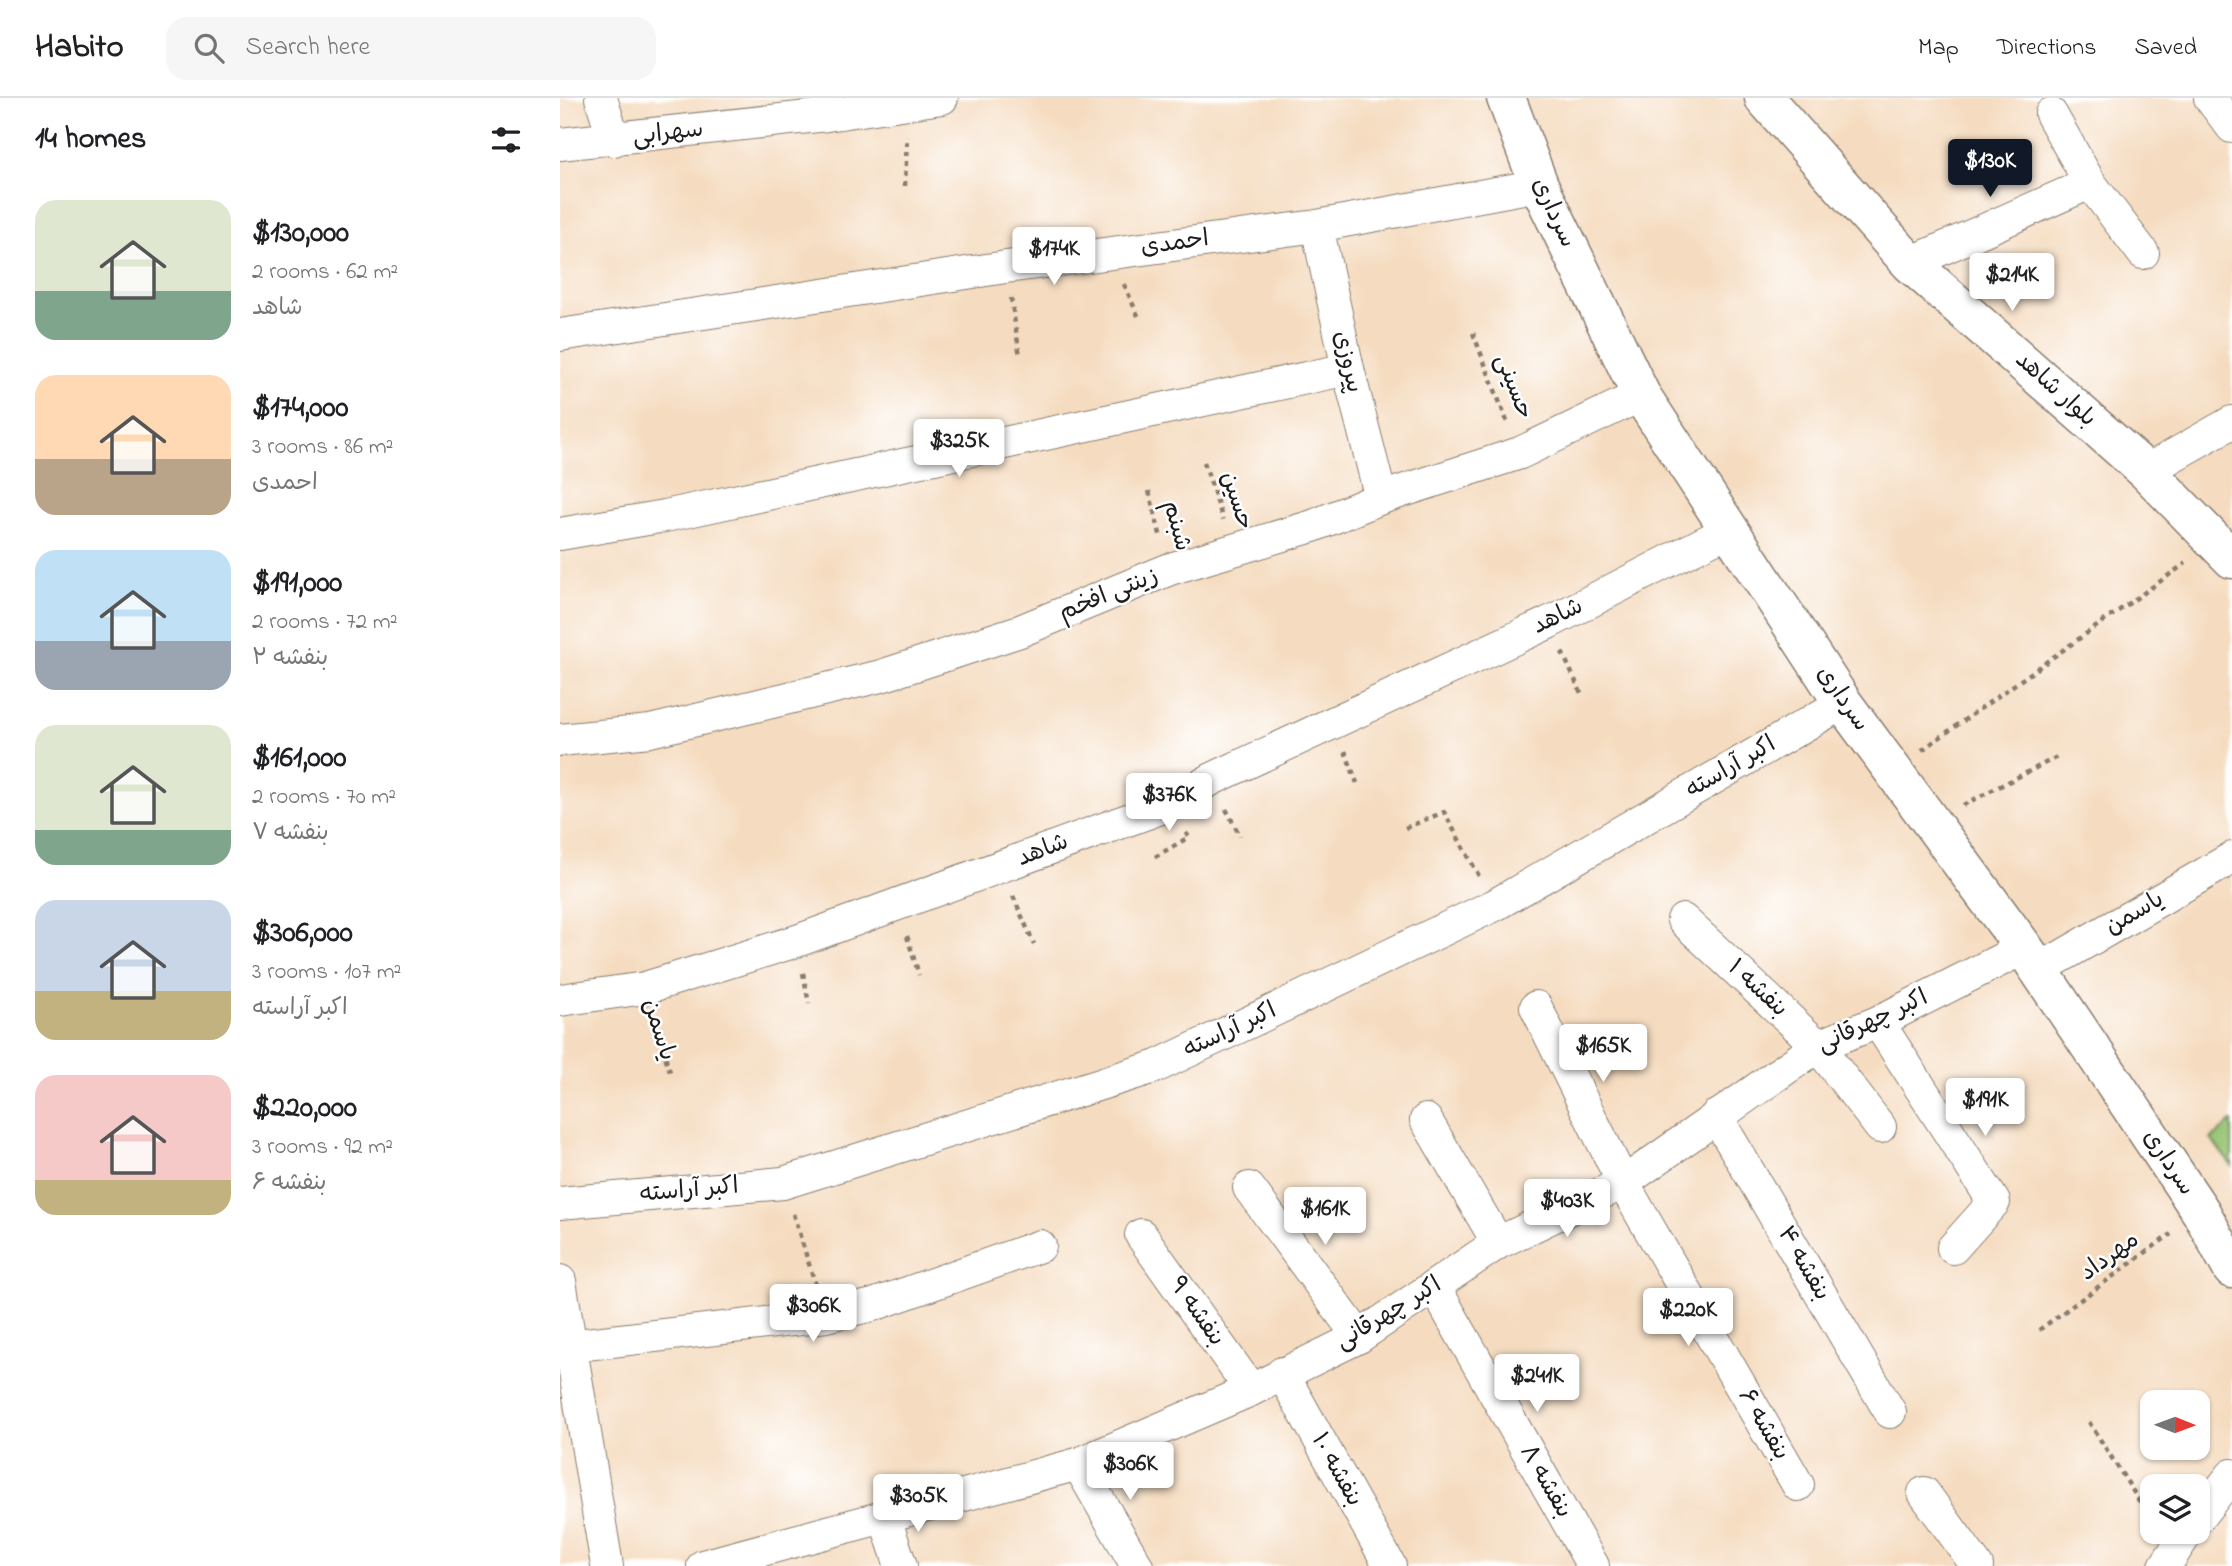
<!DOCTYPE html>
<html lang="en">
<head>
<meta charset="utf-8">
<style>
	body { margin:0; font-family:"Indie Flower","Playpen Sans Arabic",sans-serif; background:#f6f6f6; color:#202124; height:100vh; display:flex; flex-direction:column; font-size:26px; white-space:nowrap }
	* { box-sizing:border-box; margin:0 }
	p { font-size:23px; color:#757577 }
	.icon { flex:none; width:38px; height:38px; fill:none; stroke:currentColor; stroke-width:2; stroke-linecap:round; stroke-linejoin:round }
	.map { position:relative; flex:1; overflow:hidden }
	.sheet { display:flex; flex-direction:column; background:#fff; width:560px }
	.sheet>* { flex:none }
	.needle { width:46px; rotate:91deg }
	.fabs { position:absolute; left:1580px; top:1292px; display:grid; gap:14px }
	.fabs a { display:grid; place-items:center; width:70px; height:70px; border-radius:14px; background:#fff; box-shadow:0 2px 5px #0004; font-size:35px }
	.price { position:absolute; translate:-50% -60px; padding:0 16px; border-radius:7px; background:#fff; color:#222; font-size:23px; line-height:46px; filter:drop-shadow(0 2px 4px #0008) }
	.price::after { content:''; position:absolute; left:50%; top:42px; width:21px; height:16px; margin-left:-10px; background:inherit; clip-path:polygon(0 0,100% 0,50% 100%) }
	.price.current { background:#111827; color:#fff }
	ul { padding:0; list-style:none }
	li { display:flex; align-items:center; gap:21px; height:175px; padding:0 35px }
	li span { display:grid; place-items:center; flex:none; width:196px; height:140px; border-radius:21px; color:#555 }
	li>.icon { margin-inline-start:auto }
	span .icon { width:84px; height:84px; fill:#fffc; stroke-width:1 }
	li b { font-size:30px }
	h2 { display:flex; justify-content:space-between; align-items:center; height:84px; padding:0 35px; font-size:30px }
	header { display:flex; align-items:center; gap:42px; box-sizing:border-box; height:98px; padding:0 35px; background:#fff; border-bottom:2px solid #e0e0e0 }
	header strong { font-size:33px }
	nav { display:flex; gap:38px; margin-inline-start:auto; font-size:24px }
	.search { width:490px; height:63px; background:#f6f6f6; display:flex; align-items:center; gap:18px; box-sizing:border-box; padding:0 24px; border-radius:21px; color:#757577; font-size:26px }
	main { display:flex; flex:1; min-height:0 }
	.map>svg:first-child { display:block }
</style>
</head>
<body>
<header>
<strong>Habito</strong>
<div class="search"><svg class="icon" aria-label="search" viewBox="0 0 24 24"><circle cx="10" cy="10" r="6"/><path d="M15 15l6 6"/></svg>Search here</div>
<nav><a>Map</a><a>Directions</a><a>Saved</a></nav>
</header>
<main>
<section class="sheet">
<h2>14 homes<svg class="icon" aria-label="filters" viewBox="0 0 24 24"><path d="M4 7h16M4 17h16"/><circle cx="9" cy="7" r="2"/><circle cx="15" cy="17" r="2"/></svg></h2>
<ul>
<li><span style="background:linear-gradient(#dfe7d0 65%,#7fa58c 0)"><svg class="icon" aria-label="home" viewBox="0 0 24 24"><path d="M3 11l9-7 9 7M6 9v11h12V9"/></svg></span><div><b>$130,000</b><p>2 rooms · 62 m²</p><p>شاهد</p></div></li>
<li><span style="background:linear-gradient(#ffd9b3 60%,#b9a48a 0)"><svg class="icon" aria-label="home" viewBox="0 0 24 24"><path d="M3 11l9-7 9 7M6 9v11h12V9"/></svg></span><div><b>$174,000</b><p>3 rooms · 86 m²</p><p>احمدی</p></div></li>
<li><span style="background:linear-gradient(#bfe0f5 65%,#9aa5b1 0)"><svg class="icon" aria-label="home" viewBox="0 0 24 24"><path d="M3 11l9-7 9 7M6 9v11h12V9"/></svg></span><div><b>$191,000</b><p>2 rooms · 72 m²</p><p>بنفشه ۲</p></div></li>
<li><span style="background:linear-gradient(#dfe7d0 75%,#7fa58c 0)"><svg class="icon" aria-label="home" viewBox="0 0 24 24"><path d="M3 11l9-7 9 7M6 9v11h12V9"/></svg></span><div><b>$161,000</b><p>2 rooms · 70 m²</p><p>بنفشه ۷</p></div></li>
<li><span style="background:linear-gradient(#c9d6e8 65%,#c2b280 0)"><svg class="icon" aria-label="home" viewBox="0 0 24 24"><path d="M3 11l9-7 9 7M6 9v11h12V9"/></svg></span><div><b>$306,000</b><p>3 rooms · 107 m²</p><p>اکبر آراسته</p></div></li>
<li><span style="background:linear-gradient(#f6c9c9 75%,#c2b280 0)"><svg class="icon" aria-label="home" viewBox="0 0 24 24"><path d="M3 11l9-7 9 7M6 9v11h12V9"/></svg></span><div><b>$220,000</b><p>3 rooms · 92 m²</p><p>بنفشه ۶</p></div></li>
</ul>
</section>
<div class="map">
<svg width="1672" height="1468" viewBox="0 0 1672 1468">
	<rect width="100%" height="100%" fill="#fff"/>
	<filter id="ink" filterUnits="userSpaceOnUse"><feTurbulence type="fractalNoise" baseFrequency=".0143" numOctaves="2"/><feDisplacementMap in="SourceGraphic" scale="14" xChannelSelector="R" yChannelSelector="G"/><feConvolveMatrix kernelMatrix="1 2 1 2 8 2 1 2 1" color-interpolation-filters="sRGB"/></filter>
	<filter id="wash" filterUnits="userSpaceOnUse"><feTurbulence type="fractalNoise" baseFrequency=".00686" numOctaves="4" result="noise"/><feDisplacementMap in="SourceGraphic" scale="28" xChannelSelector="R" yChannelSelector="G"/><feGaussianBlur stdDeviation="1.57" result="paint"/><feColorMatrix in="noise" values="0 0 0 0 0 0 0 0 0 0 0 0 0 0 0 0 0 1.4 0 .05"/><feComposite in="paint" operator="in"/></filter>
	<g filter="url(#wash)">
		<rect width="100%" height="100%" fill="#f5dcc0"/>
		<path fill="#96c371" stroke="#597046" stroke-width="2" d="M1672 1023V1068L1651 1041Z"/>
	</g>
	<g filter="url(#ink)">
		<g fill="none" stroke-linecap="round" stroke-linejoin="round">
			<defs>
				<g id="street">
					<path d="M41 0 54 42"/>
					<path d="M1650 0 1672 29"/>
					<path d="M1491 16 1530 85 1583 155"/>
					<path d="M0 46 267 17 382 0"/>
					<path d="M757 128 788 271 821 400"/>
					<path d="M1350 165 1530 85"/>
					<path d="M0 237 446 169 757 128 979 87"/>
					<path d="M1586 373 1672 324"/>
					<path d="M0 436 105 418 788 271"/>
					<path d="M0 642 90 633 321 578 460 533 610 471 753 428 821 400 960 355 1081 297"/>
					<path d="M1123 822 1258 948 1320 1029"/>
					<path d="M1478 872 1672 760"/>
					<path d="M0 902 85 890 237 843 606 708 652 681 988 525 1169 432"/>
					<path d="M976 909 1063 1085 1238 1387"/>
					<path d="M1318 924 1434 1104 1393 1150"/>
					<path d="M1156 1018 1330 1314"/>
					<path d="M866 1022 938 1145"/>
					<path d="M689 1090 799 1239"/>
					<path d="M0 1105 223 1085 595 969 935 807 1283 605"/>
					<path d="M581 1137 691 1292"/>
					<path d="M0 1183 47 1468"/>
					<path d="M875 1190 1033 1468"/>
					<path d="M0 1249 266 1218 313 1207 480 1148"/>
					<path d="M722 1275 830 1468"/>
					<path d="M518 1366 577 1468"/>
					<path d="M1364 1395 1417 1468"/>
					<path d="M325 1420 341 1468"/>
					<path d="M1638 1420 1672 1377"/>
					<path d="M143 1468 518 1366 691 1292 799 1239 938 1145 1063 1085 1258 948 1318 924 1464 850"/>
					<path d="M1605 1468 1628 1433"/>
				</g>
				<g id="secondary">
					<path d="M946 0 979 87 1081 297 1283 605 1464 850 1641 1114 1672 1171"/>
					<path d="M1204 0 1350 165 1586 373 1672 461"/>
				</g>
			</defs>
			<use href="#street" stroke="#887c6e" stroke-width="34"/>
			<use href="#secondary" stroke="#887c6e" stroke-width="41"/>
			<g stroke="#887c6e" stroke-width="4.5" stroke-dasharray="5 5" stroke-linecap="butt">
				<path d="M345 88 347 38"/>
				<path d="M564 186 579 220"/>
				<path d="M451 200 460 258"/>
				<path d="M913 235 948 326"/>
				<path d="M644 364 663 422"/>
				<path d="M589 393 601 440"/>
				<path d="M1002 554 1022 597"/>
				<path d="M1362 652 1626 465"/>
				<path d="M785 653 797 685"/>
				<path d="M1403 707 1501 657"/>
				<path d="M666 711 680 738"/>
				<path d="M845 730 884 714 919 778"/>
				<path d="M595 759 629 739 626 735"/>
				<path d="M453 798 474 846"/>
				<path d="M347 838 359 877"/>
				<path d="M243 875 249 905"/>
				<path d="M94 921 110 974"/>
				<path d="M233 1116 256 1188"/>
				<path d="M1479 1232 1611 1136"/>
				<path d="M1529 1324 1592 1423"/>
			</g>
			<use href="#street" stroke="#fff" stroke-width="32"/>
			<use href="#secondary" stroke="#fff" stroke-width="38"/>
		</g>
	</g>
	<g text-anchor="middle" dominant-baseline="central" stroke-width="5" stroke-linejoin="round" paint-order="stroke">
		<g font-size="24" fill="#1c1c1c" stroke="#fff">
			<text transform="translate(108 36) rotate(-7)">سهرابی</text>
			<text transform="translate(993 115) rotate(65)">سرداری</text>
			<text transform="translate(615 146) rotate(-8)">احمدی</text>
			<text transform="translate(787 264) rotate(77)">پیروزی</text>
			<text transform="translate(953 289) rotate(69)">حسینی</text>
			<text transform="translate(1495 292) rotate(42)">بلوار شاهد</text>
			<text transform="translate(676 403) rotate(72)">حسین</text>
			<text transform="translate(616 428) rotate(75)">شبنم</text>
			<text transform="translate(549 497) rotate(-22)">زینتی افخم</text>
			<text transform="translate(998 519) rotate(-26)">شاهد</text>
			<text transform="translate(1282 601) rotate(55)">سرداری</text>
			<text transform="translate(1171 670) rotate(-30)">اکبر آراسته</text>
			<text transform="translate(483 753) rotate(-21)">شاهد</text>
			<text transform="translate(1575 816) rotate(-30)">یاسمن</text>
			<text transform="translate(1197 891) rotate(43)">بنفشه ۱</text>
			<text transform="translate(1313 924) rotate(-25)">اکبر چهرقانی</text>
			<text transform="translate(98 932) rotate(73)">یاسمن</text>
			<text transform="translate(670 933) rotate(-25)">اکبر آراسته</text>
			<text transform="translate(1608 1065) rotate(56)">سرداری</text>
			<text transform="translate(129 1093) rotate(-5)">اکبر آراسته</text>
			<text transform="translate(1550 1159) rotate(-36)">مهرداد</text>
			<text transform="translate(1243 1166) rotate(60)">بنفشه ۴</text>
			<text transform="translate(636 1214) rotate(55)">بنفشه ۹</text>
			<text transform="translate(829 1216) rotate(-31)">اکبر چهرقانی</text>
			<text transform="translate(1203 1327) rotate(60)">بنفشه ۶</text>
			<text transform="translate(776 1372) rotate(61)">بنفشه ۱۰</text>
			<text transform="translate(985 1384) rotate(60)">بنفشه ۸</text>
		</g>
	</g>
</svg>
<div class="fabs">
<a><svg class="needle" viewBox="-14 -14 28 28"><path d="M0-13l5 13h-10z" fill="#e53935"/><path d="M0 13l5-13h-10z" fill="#757577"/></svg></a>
<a><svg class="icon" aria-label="layers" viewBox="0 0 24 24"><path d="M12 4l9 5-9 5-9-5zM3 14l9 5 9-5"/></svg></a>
</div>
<b class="price current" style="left:1430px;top:101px">$130K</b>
<b class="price" style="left:494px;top:189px">$174K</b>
<b class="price" style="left:1452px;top:215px">$214K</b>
<b class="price" style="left:399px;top:381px">$325K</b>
<b class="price" style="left:609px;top:735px">$376K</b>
<b class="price" style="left:1043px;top:986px">$165K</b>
<b class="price" style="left:1425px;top:1040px">$191K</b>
<b class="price" style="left:1007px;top:1141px">$403K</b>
<b class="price" style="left:765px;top:1149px">$161K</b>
<b class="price" style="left:253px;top:1246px">$306K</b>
<b class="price" style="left:1128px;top:1250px">$220K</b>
<b class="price" style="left:977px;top:1316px">$241K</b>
<b class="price" style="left:570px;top:1404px">$306K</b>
<b class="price" style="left:358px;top:1436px">$305K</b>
</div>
</main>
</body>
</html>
